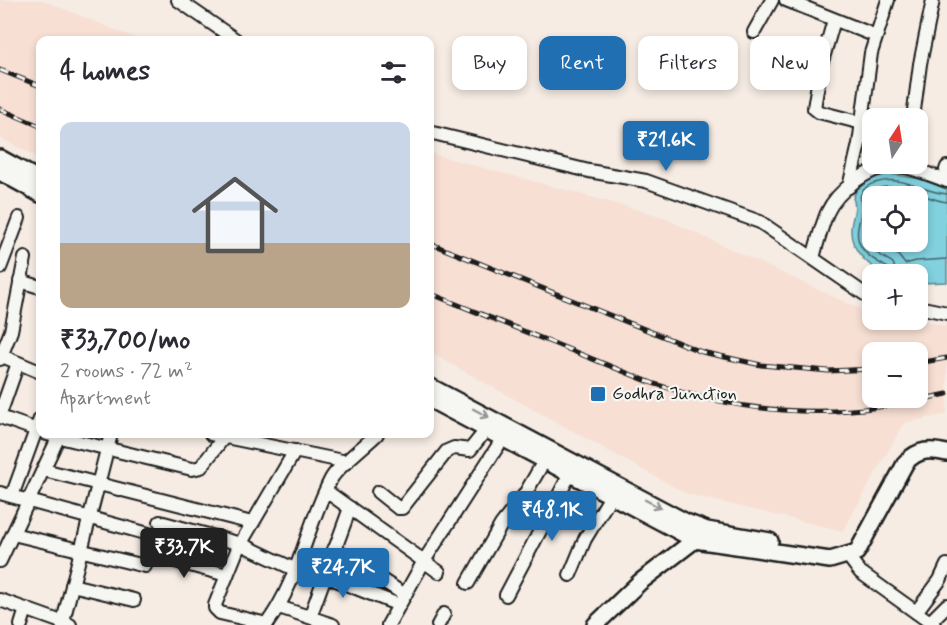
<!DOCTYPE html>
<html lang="en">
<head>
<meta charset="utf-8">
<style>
	body { margin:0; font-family:Mynerve,sans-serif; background:#f7f7f7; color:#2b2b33; height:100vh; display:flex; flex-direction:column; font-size:22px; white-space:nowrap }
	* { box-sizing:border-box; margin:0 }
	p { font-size:20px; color:#7c7c81 }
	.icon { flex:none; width:33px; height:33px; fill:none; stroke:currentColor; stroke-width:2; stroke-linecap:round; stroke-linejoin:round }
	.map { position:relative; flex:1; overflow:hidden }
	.drawer { position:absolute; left:36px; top:36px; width:398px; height:402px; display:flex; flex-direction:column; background:#fff; border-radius:12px; box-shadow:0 3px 9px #0003 }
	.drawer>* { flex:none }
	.top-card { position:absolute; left:452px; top:36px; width:405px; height:54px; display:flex; gap:12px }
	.needle { width:39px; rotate:12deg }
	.buttons { position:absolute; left:862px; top:108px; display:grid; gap:12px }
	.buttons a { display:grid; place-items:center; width:66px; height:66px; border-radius:12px; background:#fff; box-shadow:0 3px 9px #0003; font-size:30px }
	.price { position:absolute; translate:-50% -51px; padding:0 14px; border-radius:6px; background:#1f6fb2; color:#fff; font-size:20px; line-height:39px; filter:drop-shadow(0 2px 3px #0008) }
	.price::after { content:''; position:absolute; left:50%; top:36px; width:18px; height:14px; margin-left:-9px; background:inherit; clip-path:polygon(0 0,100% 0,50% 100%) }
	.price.selected { background:#222; color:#fff }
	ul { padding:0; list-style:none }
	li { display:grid; align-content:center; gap:12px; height:318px; padding:0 24px }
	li+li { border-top:2px solid #e1e1e2 }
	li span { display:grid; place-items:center; height:186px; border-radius:12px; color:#555 }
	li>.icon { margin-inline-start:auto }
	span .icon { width:108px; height:108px; fill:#fffc; stroke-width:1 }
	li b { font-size:26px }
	h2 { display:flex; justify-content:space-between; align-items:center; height:72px; padding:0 24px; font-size:26px }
	.pill { padding:0 21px; border-radius:12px; background:#fff; box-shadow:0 3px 9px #0003; font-size:21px; line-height:54px }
	.pill.selected { background:#1f6fb2; color:#fff }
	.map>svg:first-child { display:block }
</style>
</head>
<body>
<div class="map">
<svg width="947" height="625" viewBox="0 0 947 625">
	<rect width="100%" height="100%" fill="#f6ece4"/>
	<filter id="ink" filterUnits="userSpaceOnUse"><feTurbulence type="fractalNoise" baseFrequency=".0167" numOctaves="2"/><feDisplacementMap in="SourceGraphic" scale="12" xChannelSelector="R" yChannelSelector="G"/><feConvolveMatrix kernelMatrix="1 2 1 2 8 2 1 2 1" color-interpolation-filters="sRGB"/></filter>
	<g filter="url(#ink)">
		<g fill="#f7dfd3" fill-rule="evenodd">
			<path d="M0 0H42L140 40H40V158L0 138Z"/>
			<path d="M429 153 657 215 860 309 873 311V320H916L947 326V414L904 423 843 531 687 494 429 352ZM873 352H918V398H873Z"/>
		</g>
		<path fill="#81d1de" stroke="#598990" stroke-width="1.5" fill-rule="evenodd" d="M890 174 920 179 947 189V282L920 283H918V274C909 274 898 276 889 274 871 270 850 250 851 230 851 218 858 209 853 198 860 180 872 176 890 174ZM873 196H918V242H873Z"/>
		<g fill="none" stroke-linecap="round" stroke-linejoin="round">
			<g stroke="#44646a" stroke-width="1.5">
				<path d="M878 242 898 255 905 264 916 261 947 259"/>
				<path d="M890 274 888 268C878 262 869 258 862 248 853 234 860 223 862 208 862 202 859 199 861 194 863 189 869 184 875 183 902 174 922 192 947 194"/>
				<path d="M897 274 893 263C888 259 881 257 876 252 857 235 870 217 868 196 889 173 924 200 947 202"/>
			</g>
			<defs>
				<g id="minor">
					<path d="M178 0 236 40"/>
					<path d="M786 0 876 36"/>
					<path d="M834 20 821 65 814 108 819 112 862 123"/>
					<path d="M754 32 772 0"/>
					<path d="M913 118 920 64 933 0"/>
					<path d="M429 132 589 171 646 181 760 222 866 295 873 296"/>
					<path d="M946 170 947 167"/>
					<path d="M849 187 859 144 871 53 888 0"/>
					<path d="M813 258C817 243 821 228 827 213 837 191 868 167 893 166 911 166 930 175 947 181"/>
					<path d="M0 268 19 218"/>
					<path d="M20 281 40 287"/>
					<path d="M918 307 947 313"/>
					<path d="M2 356 40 372"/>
					<path d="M0 359 11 331 25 258"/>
					<path d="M0 414 18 363"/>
					<path d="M0 417 40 431"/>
					<path d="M47 434 192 469 201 467 224 437"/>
					<path d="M211 434 347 462"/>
					<path d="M44 470 252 523"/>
					<path d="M326 491 439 572"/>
					<path d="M378 492 398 508H402L447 451 454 448 470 450 486 430"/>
					<path d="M0 493 174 541"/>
					<path d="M12 496 40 419"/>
					<path d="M160 522 241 544 296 570"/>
					<path d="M13 534 145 566 154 535"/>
					<path d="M334 549 405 595"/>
					<path d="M149 554 227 575"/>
					<path d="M848 556 860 572 934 625"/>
					<path d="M0 561 60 434"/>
					<path d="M298 565 399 605"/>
					<path d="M570 575 585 539 611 496"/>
					<path d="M468 583 501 525 525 494 544 461"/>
					<path d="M72 585 134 600"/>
					<path d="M506 595 570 474"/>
					<path d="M0 600 70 625"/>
					<path d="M279 607 333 625"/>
					<path d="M916 612 940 580 947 565"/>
					<path d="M310 617 350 508"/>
					<path d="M930 622 947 605"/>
					<path d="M267 624 220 613 215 608V605L238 548 295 451"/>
					<path d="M21 625 26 609"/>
					<path d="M62 625 111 434"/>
					<path d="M266 625C299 581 306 527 331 479 338 466 366 445 377 434"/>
					<path d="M388 625 424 561 503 438"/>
					<path d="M438 625 444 614"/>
				</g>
				<g id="major">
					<path d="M0 158 40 180"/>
					<path d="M0 172 40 194"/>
					<path d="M429 386 686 522 707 530 770 541"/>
					<path d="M429 399 695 540 830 560 857 552 906 462C919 449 930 449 947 453"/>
					<path d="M595 625 640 582 700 536"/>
				</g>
			</defs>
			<use href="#minor" stroke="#1c1c1c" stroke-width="16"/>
			<use href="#major" stroke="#1c1c1c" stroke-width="20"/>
			<use href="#minor" stroke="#f6f6f2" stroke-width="12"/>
			<use href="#major" stroke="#f6f6f2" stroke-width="15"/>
			<defs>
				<g id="rail">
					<path d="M0 70 40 86"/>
					<path d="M0 109 40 126"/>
					<path d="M429 243 702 352 761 365 828 371 873 369"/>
					<path d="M429 293 652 383C726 408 801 418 879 407 902 403 924 399 947 394"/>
					<path d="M918 363 947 358"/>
				</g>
			</defs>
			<use href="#rail" stroke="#1c1c1c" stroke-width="5"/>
			<use href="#rail" stroke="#f6f6f2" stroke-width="3" stroke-dasharray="9" stroke-linecap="butt"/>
		</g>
		<defs><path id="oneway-shaft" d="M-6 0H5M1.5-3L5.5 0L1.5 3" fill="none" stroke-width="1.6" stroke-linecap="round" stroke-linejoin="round" transform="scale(1.5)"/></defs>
		<g stroke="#949492">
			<use href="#oneway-shaft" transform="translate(481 413) rotate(28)"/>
			<use href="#oneway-shaft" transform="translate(653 504) rotate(28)"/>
		</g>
	</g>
	<rect fill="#1f6fb2" stroke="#f6f6f2" stroke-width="2" x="590" y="386" width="16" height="16" rx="3"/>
	<g text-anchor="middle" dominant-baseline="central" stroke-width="4.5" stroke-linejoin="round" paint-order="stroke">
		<g font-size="18" fill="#1c1c1c" stroke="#f6f6f2" text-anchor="start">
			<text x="612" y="394">Godhra Junction</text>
		</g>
	</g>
</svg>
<div class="buttons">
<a><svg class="needle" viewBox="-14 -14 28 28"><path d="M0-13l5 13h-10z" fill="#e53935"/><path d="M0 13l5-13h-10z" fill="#7c7c81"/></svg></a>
<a><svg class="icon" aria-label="locate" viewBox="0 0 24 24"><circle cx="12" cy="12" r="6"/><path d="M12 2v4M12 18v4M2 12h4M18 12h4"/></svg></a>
<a>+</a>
<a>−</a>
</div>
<b class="price" style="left:666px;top:172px">₹21.6K</b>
<b class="price" style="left:552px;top:542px">₹48.1K</b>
<b class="price selected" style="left:184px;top:579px">₹33.7K</b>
<b class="price" style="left:343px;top:599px">₹24.7K</b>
<div class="top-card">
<a class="pill">Buy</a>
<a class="pill selected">Rent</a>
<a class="pill">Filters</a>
<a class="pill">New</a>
</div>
<section class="drawer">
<h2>4 homes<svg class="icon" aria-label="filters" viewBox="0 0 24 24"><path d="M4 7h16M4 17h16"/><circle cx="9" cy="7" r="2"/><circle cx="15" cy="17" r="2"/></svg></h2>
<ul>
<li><span style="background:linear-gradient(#c9d6e8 65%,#b9a48a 0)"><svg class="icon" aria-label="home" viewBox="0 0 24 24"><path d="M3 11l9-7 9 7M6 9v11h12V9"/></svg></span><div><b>₹33,700/mo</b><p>2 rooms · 72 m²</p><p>Apartment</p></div></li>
</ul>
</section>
</div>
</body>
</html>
